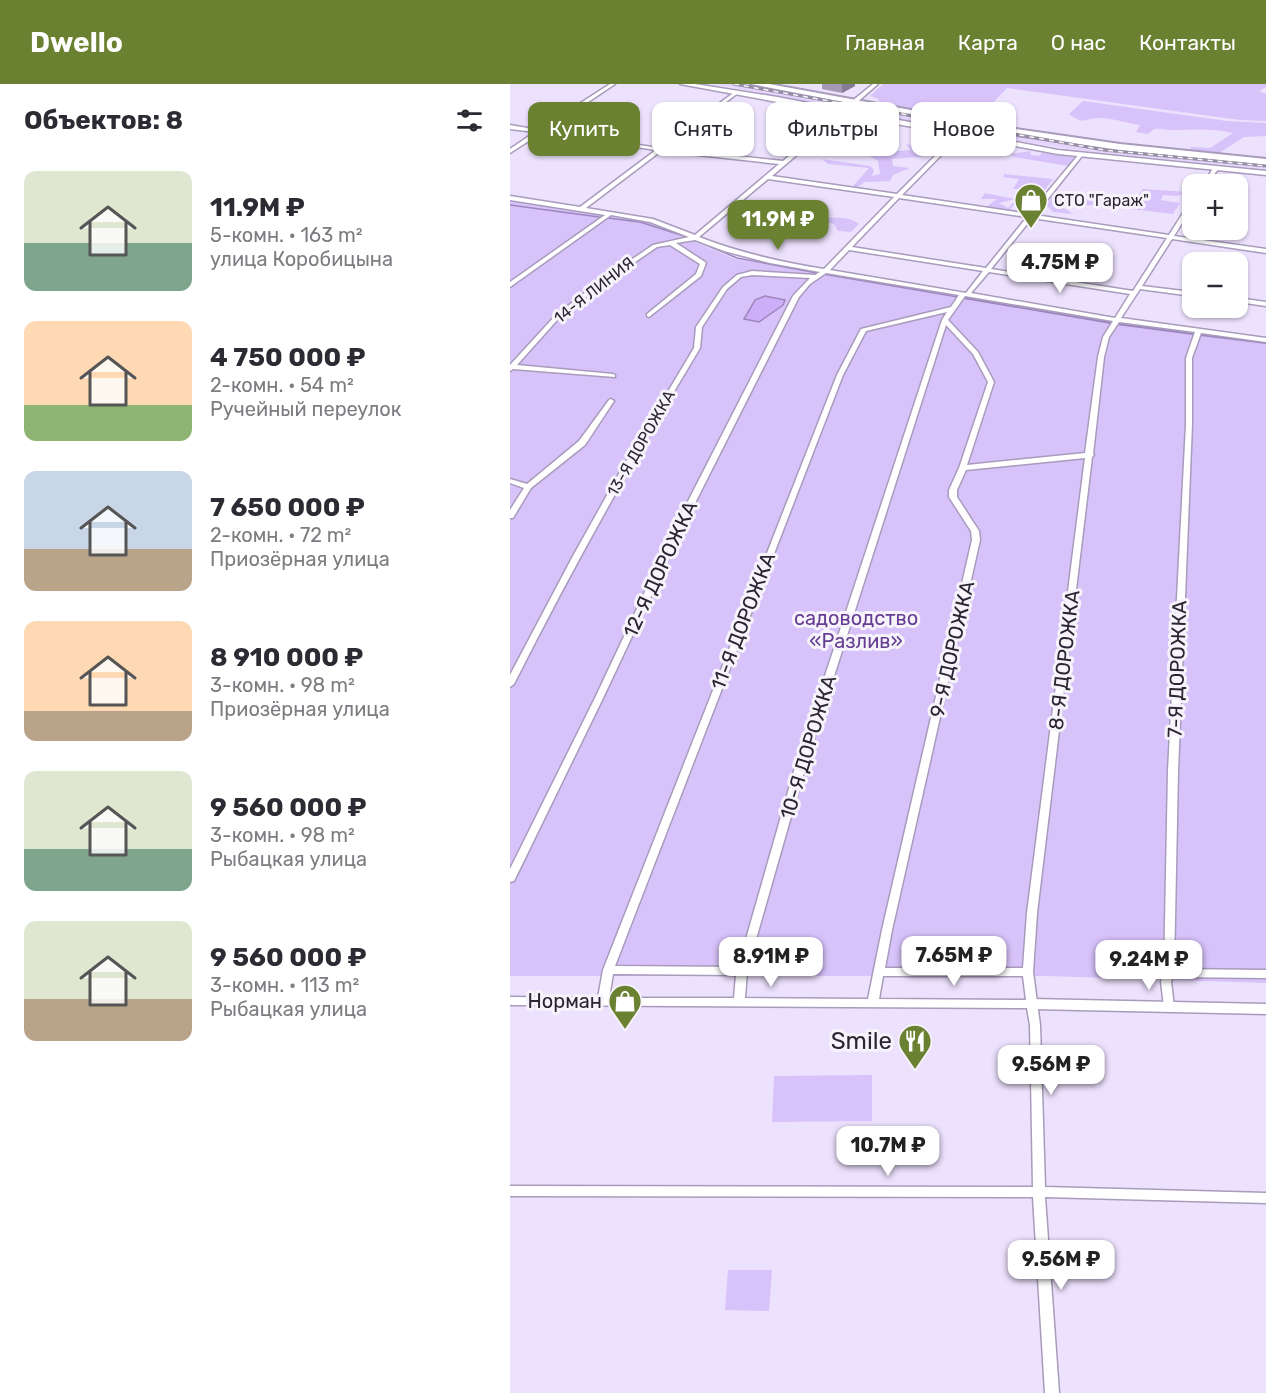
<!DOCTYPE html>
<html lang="ru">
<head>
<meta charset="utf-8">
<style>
	body { margin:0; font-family:Rubik,sans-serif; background:#f2f2f3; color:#2b2b33; height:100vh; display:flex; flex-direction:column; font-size:22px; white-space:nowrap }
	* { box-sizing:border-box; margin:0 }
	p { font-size:20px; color:#7c7c81 }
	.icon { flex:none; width:33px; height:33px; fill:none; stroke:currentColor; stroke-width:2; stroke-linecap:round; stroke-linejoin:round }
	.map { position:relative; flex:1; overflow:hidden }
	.sheet { display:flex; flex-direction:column; background:#fff; width:510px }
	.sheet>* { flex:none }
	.hud { position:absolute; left:18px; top:18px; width:570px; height:54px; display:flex; gap:12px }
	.fabs { position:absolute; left:672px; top:90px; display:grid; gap:12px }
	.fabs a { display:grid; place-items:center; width:66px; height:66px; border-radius:12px; background:#fff; box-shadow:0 2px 4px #0004; font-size:30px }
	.price { position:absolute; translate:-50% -51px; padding:0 14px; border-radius:12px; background:#fff; color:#222; font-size:20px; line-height:39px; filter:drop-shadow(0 2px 3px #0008) }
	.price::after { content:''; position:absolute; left:50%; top:36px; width:18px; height:14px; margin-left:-9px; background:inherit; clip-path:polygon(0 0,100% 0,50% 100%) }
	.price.selected { background:#6b8132; color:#fff }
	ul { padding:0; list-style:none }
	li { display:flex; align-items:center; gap:18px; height:150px; padding:0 24px }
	li span { display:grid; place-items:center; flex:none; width:168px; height:120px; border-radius:12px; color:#555 }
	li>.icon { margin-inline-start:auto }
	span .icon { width:72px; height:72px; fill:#fffc; stroke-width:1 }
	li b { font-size:26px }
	h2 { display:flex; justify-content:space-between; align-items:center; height:72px; padding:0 24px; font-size:26px }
	.pill { padding:0 21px; border-radius:12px; background:#fff; box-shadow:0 2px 4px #0004; font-size:21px; line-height:54px }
	.pill.selected { background:#6b8132; color:#fff }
	header { display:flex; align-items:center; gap:36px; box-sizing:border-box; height:84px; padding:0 30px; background:#6b8132; color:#fff }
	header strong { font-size:28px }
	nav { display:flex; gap:33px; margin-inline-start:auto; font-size:21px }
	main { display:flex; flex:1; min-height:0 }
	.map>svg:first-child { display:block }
</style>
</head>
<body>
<header>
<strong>Dwello</strong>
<nav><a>Главная</a><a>Карта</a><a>О нас</a><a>Контакты</a></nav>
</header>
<main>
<section class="sheet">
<h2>Объектов: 8<svg class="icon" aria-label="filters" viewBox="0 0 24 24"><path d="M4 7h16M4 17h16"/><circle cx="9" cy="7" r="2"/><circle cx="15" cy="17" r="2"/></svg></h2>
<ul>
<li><span style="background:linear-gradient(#dfe7d0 60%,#7fa58c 0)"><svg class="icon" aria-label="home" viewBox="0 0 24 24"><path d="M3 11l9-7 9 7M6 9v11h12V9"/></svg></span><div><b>11.9M ₽</b><p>5-комн. · 163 m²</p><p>улица Коробицына</p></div></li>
<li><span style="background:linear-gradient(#ffd9b3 70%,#8fb573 0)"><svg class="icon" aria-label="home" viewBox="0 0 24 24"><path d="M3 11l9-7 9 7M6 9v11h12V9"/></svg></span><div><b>4 750 000 ₽</b><p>2-комн. · 54 m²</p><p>Ручейный переулок</p></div></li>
<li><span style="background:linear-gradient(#c9d6e8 65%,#b9a48a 0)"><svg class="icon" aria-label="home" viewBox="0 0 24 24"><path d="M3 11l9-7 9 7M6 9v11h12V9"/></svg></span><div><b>7 650 000 ₽</b><p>2-комн. · 72 m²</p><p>Приозёрная улица</p></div></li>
<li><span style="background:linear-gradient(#ffd9b3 75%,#b9a48a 0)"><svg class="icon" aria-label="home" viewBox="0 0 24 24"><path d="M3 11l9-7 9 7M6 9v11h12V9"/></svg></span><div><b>8 910 000 ₽</b><p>3-комн. · 98 m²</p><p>Приозёрная улица</p></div></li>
<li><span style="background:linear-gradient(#dfe7d0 65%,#7fa58c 0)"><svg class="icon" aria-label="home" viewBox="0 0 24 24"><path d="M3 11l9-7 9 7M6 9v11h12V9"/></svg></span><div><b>9 560 000 ₽</b><p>3-комн. · 98 m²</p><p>Рыбацкая улица</p></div></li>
<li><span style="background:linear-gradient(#dfe7d0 65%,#b9a48a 0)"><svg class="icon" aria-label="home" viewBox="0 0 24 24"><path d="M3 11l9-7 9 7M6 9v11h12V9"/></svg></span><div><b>9 560 000 ₽</b><p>3-комн. · 113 m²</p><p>Рыбацкая улица</p></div></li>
</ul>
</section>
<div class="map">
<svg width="756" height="1309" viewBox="0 0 756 1309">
	<rect width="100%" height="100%" fill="#ede2fe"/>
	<path fill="#e4d4fe" d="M205 0H240L462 42 756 79V85L577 67 456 49Z"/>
	<g fill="#d8c2fa">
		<path d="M373 0H756V3L749 7 756 10V37L730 36 497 4 466 37 370 19 368 15 360 12Z"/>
		<path d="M573 17 717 37 756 39V52L734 53 709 69 681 66V63L700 64 723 49C702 44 681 46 661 46 656 46 650 44 646 45 644 45 640 48 638 50L626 48 630 41C617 39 599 33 586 34 572 36 573 40 559 30Z"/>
		<path d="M318 59H340L377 68 401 66 396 60 427 66 420 72 382 75 383 82 400 84 383 91 380 97 355 98 345 105 343 102 359 84 318 80 312 75 360 82 364 86 362 92 370 90 368 77 353 68 347 72 341 67Z"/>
		<path d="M520 67 521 71 529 72 532 69 564 73 559 82 503 73 501 70Z"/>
		<path d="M494 90 543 95 522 122 505 120 500 125 514 128 511 131 473 125 487 115H471L475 109 505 115 489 119 498 124 503 119 520 114 521 111 512 105H503L509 95 493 93Z"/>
		<path d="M633 105 678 108 667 112 653 111 651 116 670 119 663 130 589 121 551 122 563 130 543 128 536 121 543 111 594 109 605 114 624 116Z"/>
		<path d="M0 116 138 138 225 175 612 239 756 259V899L536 892H0Z"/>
		<path d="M313 134C325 134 339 132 349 140L341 148 328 147 324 140 312 137Z"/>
		<path d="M362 991V1037L262 1038 264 992Z"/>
		<path d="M218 1186H262L259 1227 215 1226Z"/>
	</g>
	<path fill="#cdaff9" stroke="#9c86bd" stroke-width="1.5" d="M255 212 275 216 273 221 249 238 234 235 245 216Z"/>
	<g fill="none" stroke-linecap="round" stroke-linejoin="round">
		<g stroke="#9c86bd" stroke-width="1.5">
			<path d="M0 121 89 133"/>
			<path d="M98 134 130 138 177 153"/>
			<path d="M182 155 227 174 307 189"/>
			<path d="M313 190 448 213"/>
			<path d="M454 214 461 215"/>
		</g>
		<g stroke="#9c86bd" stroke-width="2">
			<path d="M454 214 601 239"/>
			<path d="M607 240 683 250"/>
			<path d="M690 251 756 259"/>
		</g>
		<defs>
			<g id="minor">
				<path d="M100 0H105L35 47 149 64 226 7 228 8V9L155 64 273 77 333 28 335 29V30L262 92 387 110 448 49 451 51 450 52 392 111 519 130 570 69 573 71 572 72 525 131 659 151 680 118 682 117V123L664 152 756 165V169L662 155 632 202 682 208V212L630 205 611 234 756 254V258L691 249 682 274V340L668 687 664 885 756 886V894L663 893 661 897 664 923 663 926 659 927 655 926 654 923 651 897 654 889 658 687 676 340V274L685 248 609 238 599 253 594 273 583 370 584 371 582 373 527 829 523 888 530 941 535 1103 756 1109V1119L535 1113 549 1309H535L523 1113 0 1112V1102L523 1103 520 941 517 924 0 921V913L88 914 93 886 327 291 351 245 441 223 449 211 316 189 300 200 289 213 179 431 94 612 5 795 4 797 0 798V785L86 612 171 431 283 212 300 194 242 191 231 193 217 205 192 243 190 264C124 374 62 485 4 600L0 603V591L63 472 110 388 184 264 186 243 213 203 227 191 242 187 305 191 310 188 260 179 214 167 185 156 166 159 195 178 196 179 191 192 139 233 137 232V230L186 190 190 180 160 161 147 163 93 200 49 234 7 281 103 290 105 291V293L3 285 0 287V281L45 232 89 198 143 161 179 153 140 138 101 131 0 203V198L95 131 0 116V112L70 123 146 66 31 49 0 69V65L25 48 0 45V41L29 46ZM151 67 269 80 185 151 143 135 76 124ZM258 95 384 113 314 185C271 178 230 169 189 153ZM389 114 517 133 476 184 342 163ZM522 134 657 154 623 207 481 185ZM339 166 473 187 456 209 320 186ZM479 188 620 210 605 234 461 209ZM455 212 603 237 593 253 588 273 575 369 457 381 484 298 468 268 438 236ZM437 228 432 236 286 680 228 883 105 882 333 291 356 247ZM436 241 463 270 478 298 449 384 439 406V413L461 447 462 456 372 846 358 915 235 914 237 887 296 680ZM575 374 517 829 513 884H375L382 846 470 456 469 447 447 413V406L456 386ZM103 890 226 891 224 914H99ZM373 892H513L516 916 369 915Z"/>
				<path d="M363 0H368L345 20H341V18Z"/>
				<path d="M704 83 709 84 697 100H693Z"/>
				<path d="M728 214 756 218V222L728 218Z"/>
				<path d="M101 315 104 317 75 361 21 404 3 434H0V426L14 404 0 399V395L17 400 69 357 99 316Z"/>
			</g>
			<g id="tertiary">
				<path d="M170 0H185L267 13 548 66 756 87V91L548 70Z"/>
				<path d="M522 915 756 920V930L522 925 517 924 515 920 517 916Z"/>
			</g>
			<path id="trunk" d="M241 0H259L499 44 610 60 756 75V81L610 66 499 50Z"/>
		</defs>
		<use href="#minor" stroke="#a89bbc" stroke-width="3"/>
		<use href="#tertiary" stroke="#a89bbc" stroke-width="3"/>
		<use href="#trunk" stroke="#a89bbc" stroke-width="4"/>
		<use href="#minor" fill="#fff" fill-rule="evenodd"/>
		<use href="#tertiary" fill="#fff" fill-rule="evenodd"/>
		<use href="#trunk" fill="#fff" fill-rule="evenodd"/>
		<defs>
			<path id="rail" d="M224 0 594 66 756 82"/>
		</defs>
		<use href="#rail" stroke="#958da2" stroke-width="3"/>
		<use href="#rail" stroke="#f6f3fa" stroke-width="1.5" stroke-dasharray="5" stroke-linecap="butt"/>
	</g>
	<path fill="#a498b6" d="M312 0H345V2L332 9 312 5Z"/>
	<path fill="#867c94" d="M332 0H345V2L332 9Z"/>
	<defs>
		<symbol id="shop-pin" viewBox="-11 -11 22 30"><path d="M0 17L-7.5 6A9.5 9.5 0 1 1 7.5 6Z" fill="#6b8132" stroke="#f6f3fa"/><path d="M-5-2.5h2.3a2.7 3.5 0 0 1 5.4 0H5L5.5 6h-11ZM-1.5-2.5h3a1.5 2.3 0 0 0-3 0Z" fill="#fff"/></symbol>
		<symbol id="restaurant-pin" viewBox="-11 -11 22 30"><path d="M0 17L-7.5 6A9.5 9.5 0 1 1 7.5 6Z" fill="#6b8132" stroke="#f6f3fa"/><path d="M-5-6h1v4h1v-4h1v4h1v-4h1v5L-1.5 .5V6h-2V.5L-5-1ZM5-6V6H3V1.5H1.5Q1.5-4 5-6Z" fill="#fff"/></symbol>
	</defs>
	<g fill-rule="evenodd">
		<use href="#shop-pin" x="502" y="97" width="38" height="52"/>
		<use href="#shop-pin" x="96" y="898" width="38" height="52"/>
		<use href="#restaurant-pin" x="386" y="938" width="38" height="52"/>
	</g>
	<g text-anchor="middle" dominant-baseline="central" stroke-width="6" stroke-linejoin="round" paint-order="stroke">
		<g font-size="16" fill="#2a2532" stroke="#f6f3fa" text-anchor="start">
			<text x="544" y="116">СТО "Гараж"</text>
		</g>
		<g font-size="16" fill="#2a2532" stroke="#f6f3fa">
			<text transform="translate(84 206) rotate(-38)">14-Я ЛИНИЯ</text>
			<text transform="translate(131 359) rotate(-60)">13-Я ДОРОЖКА</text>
		</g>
		<g font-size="20" fill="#2a2532" stroke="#f6f3fa">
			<text transform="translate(150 485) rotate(-65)">12-Я ДОРОЖКА</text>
			<text transform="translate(233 537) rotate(-69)">11-Я ДОРОЖКА</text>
			<text transform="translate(442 565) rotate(-77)">9-Я ДОРОЖКА</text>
			<text transform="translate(554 576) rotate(-83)">8-Я ДОРОЖКА</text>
			<text transform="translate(667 585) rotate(-88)">7-Я ДОРОЖКА</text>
			<text transform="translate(298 663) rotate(-73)">10-Я ДОРОЖКА</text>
		</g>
		<g font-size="20" fill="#653d92" stroke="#f6f3fa">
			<text x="346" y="534">садоводство<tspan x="346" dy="23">«Разлив»</tspan></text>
		</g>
		<g font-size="20" fill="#2a2532" stroke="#f6f3fa" text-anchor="end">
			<text x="92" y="917">Норман</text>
		</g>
		<g font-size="24" fill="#2a2532" stroke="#f6f3fa" text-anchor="end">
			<text x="382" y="957">Smile</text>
		</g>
	</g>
</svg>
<div class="fabs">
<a>+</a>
<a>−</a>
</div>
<b class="price selected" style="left:268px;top:167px">11.9M ₽</b>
<b class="price" style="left:550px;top:210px">4.75M ₽</b>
<b class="price" style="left:444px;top:903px">7.65M ₽</b>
<b class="price" style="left:261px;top:904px">8.91M ₽</b>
<b class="price" style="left:639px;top:907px">9.24M ₽</b>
<b class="price" style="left:541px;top:1012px">9.56M ₽</b>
<b class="price" style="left:378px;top:1093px">10.7M ₽</b>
<b class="price" style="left:551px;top:1207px">9.56M ₽</b>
<div class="hud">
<a class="pill selected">Купить</a>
<a class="pill">Снять</a>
<a class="pill">Фильтры</a>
<a class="pill">Новое</a>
</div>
</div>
</main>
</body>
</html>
